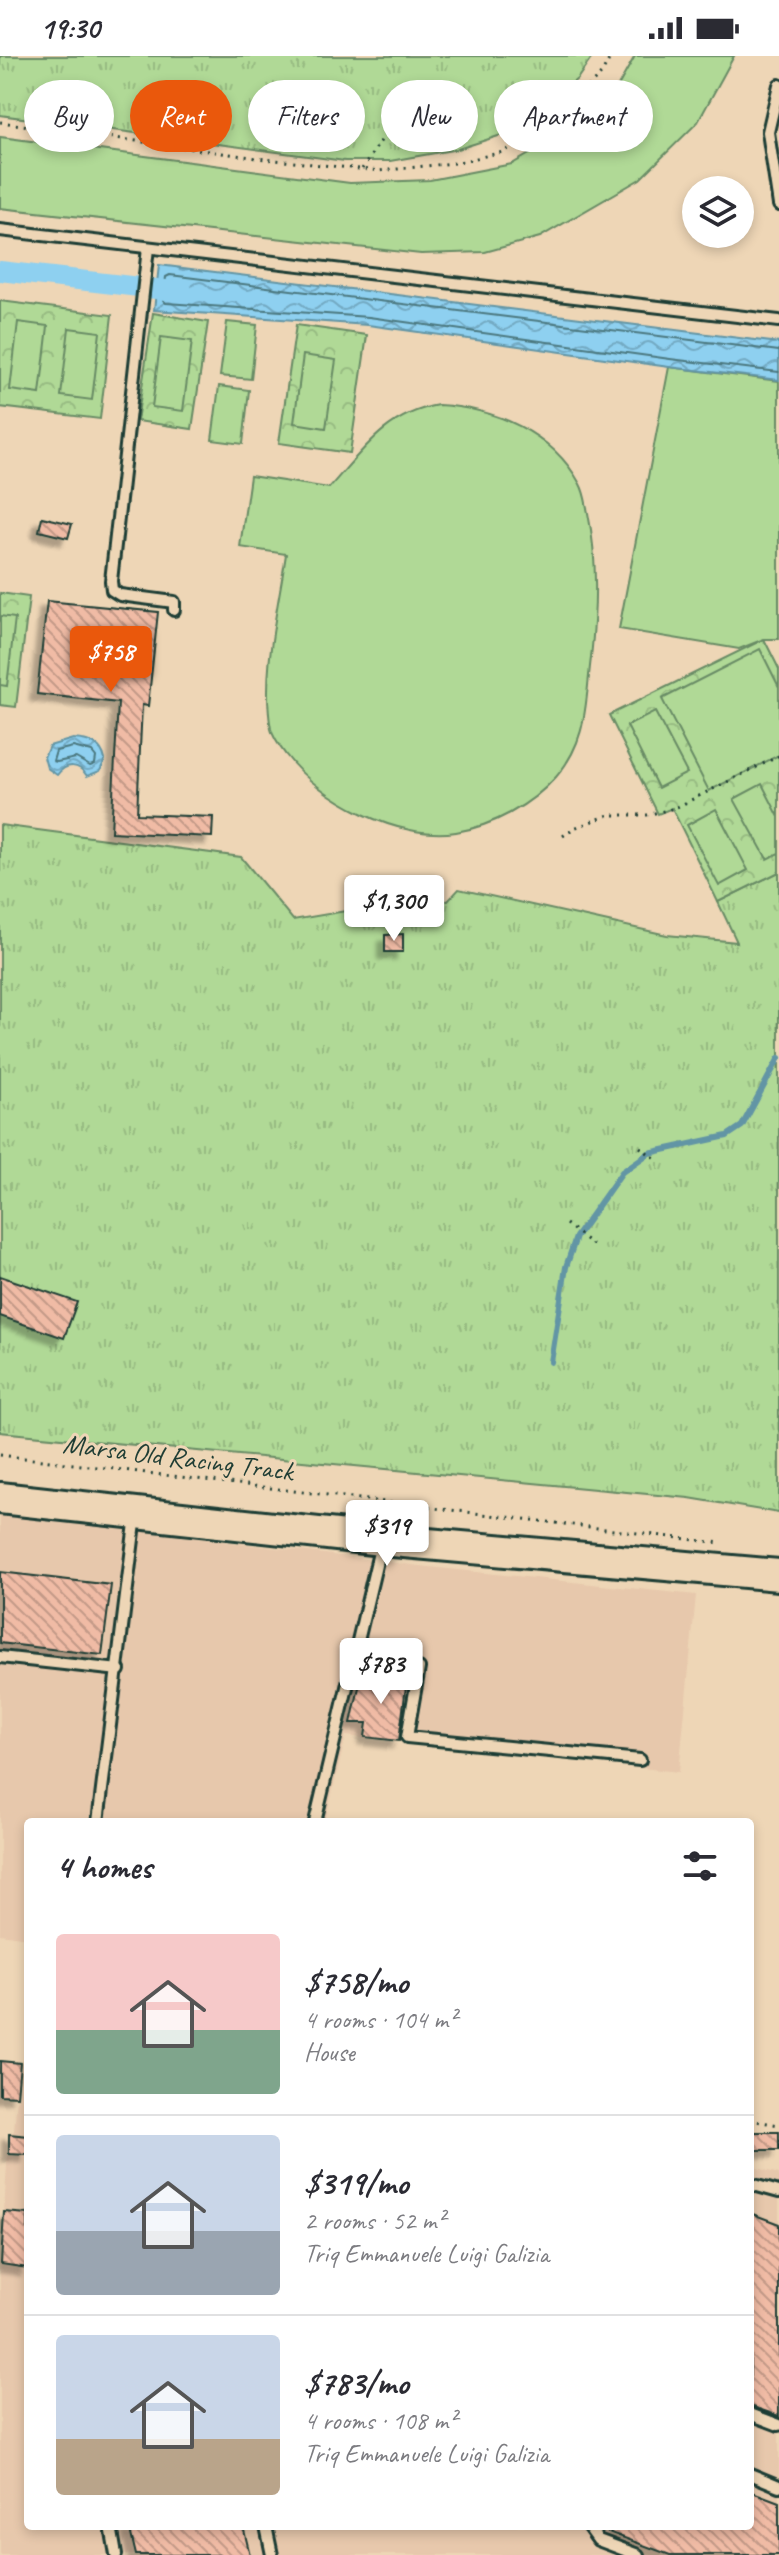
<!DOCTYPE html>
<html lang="en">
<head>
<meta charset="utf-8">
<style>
	body { margin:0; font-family:Caveat,sans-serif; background:#f7f7f7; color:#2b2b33; height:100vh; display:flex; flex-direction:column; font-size:30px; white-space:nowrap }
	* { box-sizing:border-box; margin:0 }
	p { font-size:26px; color:#7c7c81 }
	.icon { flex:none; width:44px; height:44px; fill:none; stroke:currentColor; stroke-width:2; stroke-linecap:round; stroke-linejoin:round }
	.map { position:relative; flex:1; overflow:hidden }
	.sheet { position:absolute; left:24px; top:1762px; width:730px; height:712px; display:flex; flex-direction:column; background:#fff; border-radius:8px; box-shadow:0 4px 12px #0003 }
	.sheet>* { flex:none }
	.guide { position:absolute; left:24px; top:24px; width:732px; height:72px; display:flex; gap:16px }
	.controls { position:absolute; left:682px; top:120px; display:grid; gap:16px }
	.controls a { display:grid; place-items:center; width:72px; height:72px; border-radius:50%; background:#fff; box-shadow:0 4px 12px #0003; font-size:40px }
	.price { position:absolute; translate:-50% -68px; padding:0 18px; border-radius:8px; background:#fff; color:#222; font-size:26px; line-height:52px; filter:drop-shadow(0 2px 4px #0008) }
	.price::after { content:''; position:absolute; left:50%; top:48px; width:24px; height:18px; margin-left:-12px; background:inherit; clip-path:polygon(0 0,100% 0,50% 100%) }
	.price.on { background:#ea580c; color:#fff }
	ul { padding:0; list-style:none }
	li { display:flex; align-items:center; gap:24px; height:200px; padding:0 32px }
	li+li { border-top:2px solid #e1e1e2 }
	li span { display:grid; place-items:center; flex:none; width:224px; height:160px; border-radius:8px; color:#555 }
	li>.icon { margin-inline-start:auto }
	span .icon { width:96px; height:96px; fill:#fffc; stroke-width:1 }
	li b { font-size:34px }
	h2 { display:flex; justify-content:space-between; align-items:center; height:96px; padding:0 32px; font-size:34px }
	.tag { padding:0 28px; border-radius:36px; background:#fff; box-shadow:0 4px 12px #0003; font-size:28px; line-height:72px }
	.tag.on { background:#ea580c; color:#fff }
	.status { display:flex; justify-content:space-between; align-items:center; height:56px; padding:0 40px; background:#fff; direction:ltr }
	.status svg { height:22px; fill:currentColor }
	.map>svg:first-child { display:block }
</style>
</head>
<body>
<div class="status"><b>19:30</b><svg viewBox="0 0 49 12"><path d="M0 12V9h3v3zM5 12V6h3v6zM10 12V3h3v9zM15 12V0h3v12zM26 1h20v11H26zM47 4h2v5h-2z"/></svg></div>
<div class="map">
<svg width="779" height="2499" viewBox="0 0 779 2499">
	<defs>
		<pattern id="grass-tufts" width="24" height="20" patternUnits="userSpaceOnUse" patternTransform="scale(2)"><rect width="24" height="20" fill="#b0d996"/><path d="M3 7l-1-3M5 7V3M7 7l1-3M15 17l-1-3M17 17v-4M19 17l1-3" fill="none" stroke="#97bb82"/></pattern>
		<pattern id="forest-crowns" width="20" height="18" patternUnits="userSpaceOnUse" patternTransform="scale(2)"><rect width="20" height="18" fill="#b0d996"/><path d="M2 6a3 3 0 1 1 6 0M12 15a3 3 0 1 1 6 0" fill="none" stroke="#97bb82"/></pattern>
		<pattern id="water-waves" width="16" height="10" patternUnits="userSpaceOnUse" patternTransform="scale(2)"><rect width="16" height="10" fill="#8ed0f0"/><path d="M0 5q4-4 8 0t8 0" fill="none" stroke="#73aac3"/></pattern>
		<pattern id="building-back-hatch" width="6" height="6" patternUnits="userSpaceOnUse" patternTransform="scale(2)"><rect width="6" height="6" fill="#f0bba5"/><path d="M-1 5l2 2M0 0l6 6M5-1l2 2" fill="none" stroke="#c29987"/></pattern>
		<filter id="shadow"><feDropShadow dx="-7" dy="7" stdDeviation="2" flood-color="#0004"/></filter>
	</defs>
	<rect width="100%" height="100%" fill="#eed6b6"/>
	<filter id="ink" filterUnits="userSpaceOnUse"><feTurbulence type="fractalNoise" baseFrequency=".0125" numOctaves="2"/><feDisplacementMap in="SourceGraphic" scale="16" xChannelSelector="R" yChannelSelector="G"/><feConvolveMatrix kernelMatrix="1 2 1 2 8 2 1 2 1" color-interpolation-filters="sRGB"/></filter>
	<g filter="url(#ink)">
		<g fill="#e7c8ac">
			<path d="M0 1457 420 1510 696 1539 679 1716 346 1680 325 1766H28V1882L0 1878Z"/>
			<path d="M20 2007 28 2008V2470H750V2110L779 2118V2499H0V2218L9 2078 14 2075Z"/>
		</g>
		<g fill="url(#grass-tufts)" stroke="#688b65" stroke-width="2">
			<path d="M0 0H593L577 23 517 74 458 93 390 105H345L0 59Z"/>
			<path d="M0 769 241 801 293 864 422 842 448 845 459 833 667 879 737 886 718 846 779 816V1457L689 1442 0 1376Z"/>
		</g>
		<g fill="url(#forest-crowns)" stroke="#688b65" stroke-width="2">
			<path d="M0 245 112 259 100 363 0 351Z"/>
			<path d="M153 257 208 266 192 373 137 365Z"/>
			<path d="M296 269 367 279 350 397 279 387Z"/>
			<path d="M0 537 29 541 16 651 0 649Z"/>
			<path d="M764 583 779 613V816L718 846 672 752 658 758 609 659Z"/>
		</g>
		<g fill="#b0d996" stroke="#688b65" stroke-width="2">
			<path d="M635 0H734L698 66 640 123 540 181 485 196 421 198 0 152V81L350 127 430 124 512 108 571 74 618 30Z"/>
			<path d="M18 266 48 270 40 338 10 334Z"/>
			<path d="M227 266 257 269 251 323 220 320Z"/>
			<path d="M69 272 100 276 92 344 61 340Z"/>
			<path d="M161 281 192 285 183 355 152 351Z"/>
			<path d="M303 299 336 304 326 372 294 367Z"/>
			<path d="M669 311 779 325V583H764L739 593 619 573Z"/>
			<path d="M219 330 249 334 243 388 212 384Z"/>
			<path d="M438 349C494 352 552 376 580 428 585 437 586 448 588 457 598 505 596 554 591 602 585 648 588 684 556 721 531 749 493 770 456 776 399 785 320 744 286 699 280 691 273 682 271 673 261 618 278 553 286 498L240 491 250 420 329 432C362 395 386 358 438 349Z"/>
			<path d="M0 560 15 562 7 630 0 629Z"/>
			<path d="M760 593 779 631V699L709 735 662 643Z"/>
			<path d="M655 656 687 717 658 732 627 670Z"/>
			<path d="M762 728 779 761V797L767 803 734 743Z"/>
			<path d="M716 753 748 814 719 830 687 769Z"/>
		</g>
		<g fill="url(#water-waves)" stroke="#6295a5" stroke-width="2">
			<path d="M159 209 779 287V324L669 311 368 269 154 254Z"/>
			<path d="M73 683C88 684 102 687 105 704L100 715 87 720C79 707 66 707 57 719L47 712 44 701 49 690Z"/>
		</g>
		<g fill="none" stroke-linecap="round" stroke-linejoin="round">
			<g stroke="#4b787f" stroke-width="2">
				<path d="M779 295 170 219 166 221 163 244 166 247 369 261 670 303 779 316"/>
				<path d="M73 691 92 696 96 701 95 708 90 710 76 702 57 706 53 705 56 695Z"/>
			</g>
			<path stroke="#6295a5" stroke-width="6" d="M551 1306 566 1211 576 1181 622 1116 649 1097 727 1080 742 1070 779 1002"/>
			<path stroke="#8ed0f0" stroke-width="20" d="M0 215 183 236"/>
		</g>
		<g fill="url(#building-back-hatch)" stroke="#1f3d34" stroke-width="2" filter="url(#shadow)">
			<path d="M42 461 72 468 68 482 39 475Z"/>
			<path d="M47 545 158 556 148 650 142 649 137 758 213 761 212 781 111 776 118 647 37 638Z"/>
			<path d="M403 878V896H385V879Z"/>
			<path d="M0 1220 77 1246 64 1282 0 1260Z"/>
			<path d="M0 1516 111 1529 102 1599 0 1587Z"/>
			<path d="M362 1618 407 1623 399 1685 365 1681 367 1667H351Z"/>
			<path d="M0 2005 20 2007 17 2040 0 2039Z"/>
			<rect x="750" y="2076" width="29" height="18"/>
			<path d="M9 2078 28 2080V2099L9 2098Z"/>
			<path d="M4 2156 28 2158V2212L1 2208Z"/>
			<path d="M750 2157 779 2168V2360L750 2350Z"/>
			<path d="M750 2435 779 2446V2499H670L600 2473 598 2470H750Z"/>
			<path d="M129 2470H243L250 2499H136Z"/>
		</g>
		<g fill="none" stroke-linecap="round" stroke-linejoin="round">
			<defs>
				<g id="lane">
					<path d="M779 29 768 76 779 149"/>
					<path d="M0 174 779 265"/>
					<path d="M148 192 111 525 112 534 120 539 174 546V554"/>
					<path d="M354 1594 419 1612 407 1681 640 1704"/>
					<path d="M0 1601 119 1614"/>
					<path d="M98 1766 136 1459"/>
					<path d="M315 1766 381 1488"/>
					<path d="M750 2128 779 2136"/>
					<path d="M750 2358 779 2369"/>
					<path d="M750 2418 779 2430"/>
					<path d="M111 2470 116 2499"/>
					<path d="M266 2470 272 2499"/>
					<path d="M588 2470 598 2484 638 2499"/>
				</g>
				<path id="secondary" d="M0 1442 382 1484 779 1519"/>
			</defs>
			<use href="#lane" stroke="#1f3d34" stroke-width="16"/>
			<use href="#secondary" stroke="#1f3d34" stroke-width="36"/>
			<g stroke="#1f3d34" stroke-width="3" stroke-dasharray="2 6" stroke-linecap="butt">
				<path d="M0 66 265 103 379 115 454 107 503 96 545 73 602 17 611 0"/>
				<path d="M362 113 402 53"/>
				<path d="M563 780 574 772 609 759H647L675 752 779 700"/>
				<path d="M640 1091 659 1105"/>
				<path d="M566 1168 593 1189"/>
				<path d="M0 1399 720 1487"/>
				<path d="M750 2064 779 2069"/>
			</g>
			<use href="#lane" stroke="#eed6b6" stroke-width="10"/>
			<use href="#secondary" stroke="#eed6b6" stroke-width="30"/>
		</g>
	</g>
	<g text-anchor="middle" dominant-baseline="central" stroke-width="6" stroke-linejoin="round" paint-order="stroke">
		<g font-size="28" fill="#1f3d34" stroke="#eed6b6">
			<text transform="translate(178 1401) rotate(7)">Marsa Old Racing Track</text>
		</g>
	</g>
</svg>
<div class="controls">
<a><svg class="icon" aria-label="layers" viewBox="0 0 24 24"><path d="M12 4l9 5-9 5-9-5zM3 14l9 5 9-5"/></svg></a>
</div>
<b class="price on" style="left:111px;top:638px">$758</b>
<b class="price" style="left:394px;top:887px">$1,300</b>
<b class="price" style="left:387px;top:1512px">$319</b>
<b class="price" style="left:381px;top:1650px">$783</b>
<div class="guide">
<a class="tag">Buy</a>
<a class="tag on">Rent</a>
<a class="tag">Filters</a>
<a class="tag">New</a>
<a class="tag">Apartment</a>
</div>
<section class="sheet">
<h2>4 homes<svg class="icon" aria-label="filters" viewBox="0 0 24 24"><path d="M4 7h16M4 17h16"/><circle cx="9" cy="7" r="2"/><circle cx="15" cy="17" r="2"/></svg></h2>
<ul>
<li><span style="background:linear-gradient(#f6c9c9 60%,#7fa58c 0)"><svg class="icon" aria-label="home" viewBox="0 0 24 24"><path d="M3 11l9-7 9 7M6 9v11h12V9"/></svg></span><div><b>$758/mo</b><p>4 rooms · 104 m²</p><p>House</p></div></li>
<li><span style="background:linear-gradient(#c9d6e8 60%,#9aa5b1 0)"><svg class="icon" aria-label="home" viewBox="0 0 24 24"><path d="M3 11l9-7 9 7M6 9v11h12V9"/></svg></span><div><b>$319/mo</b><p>2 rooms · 52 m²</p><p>Triq Emmanuele Luigi Galizia</p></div></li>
<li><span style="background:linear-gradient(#c9d6e8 65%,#b9a48a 0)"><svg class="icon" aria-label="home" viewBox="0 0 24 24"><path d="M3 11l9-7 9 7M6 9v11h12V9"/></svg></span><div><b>$783/mo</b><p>4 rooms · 108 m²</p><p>Triq Emmanuele Luigi Galizia</p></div></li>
</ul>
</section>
</div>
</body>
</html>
